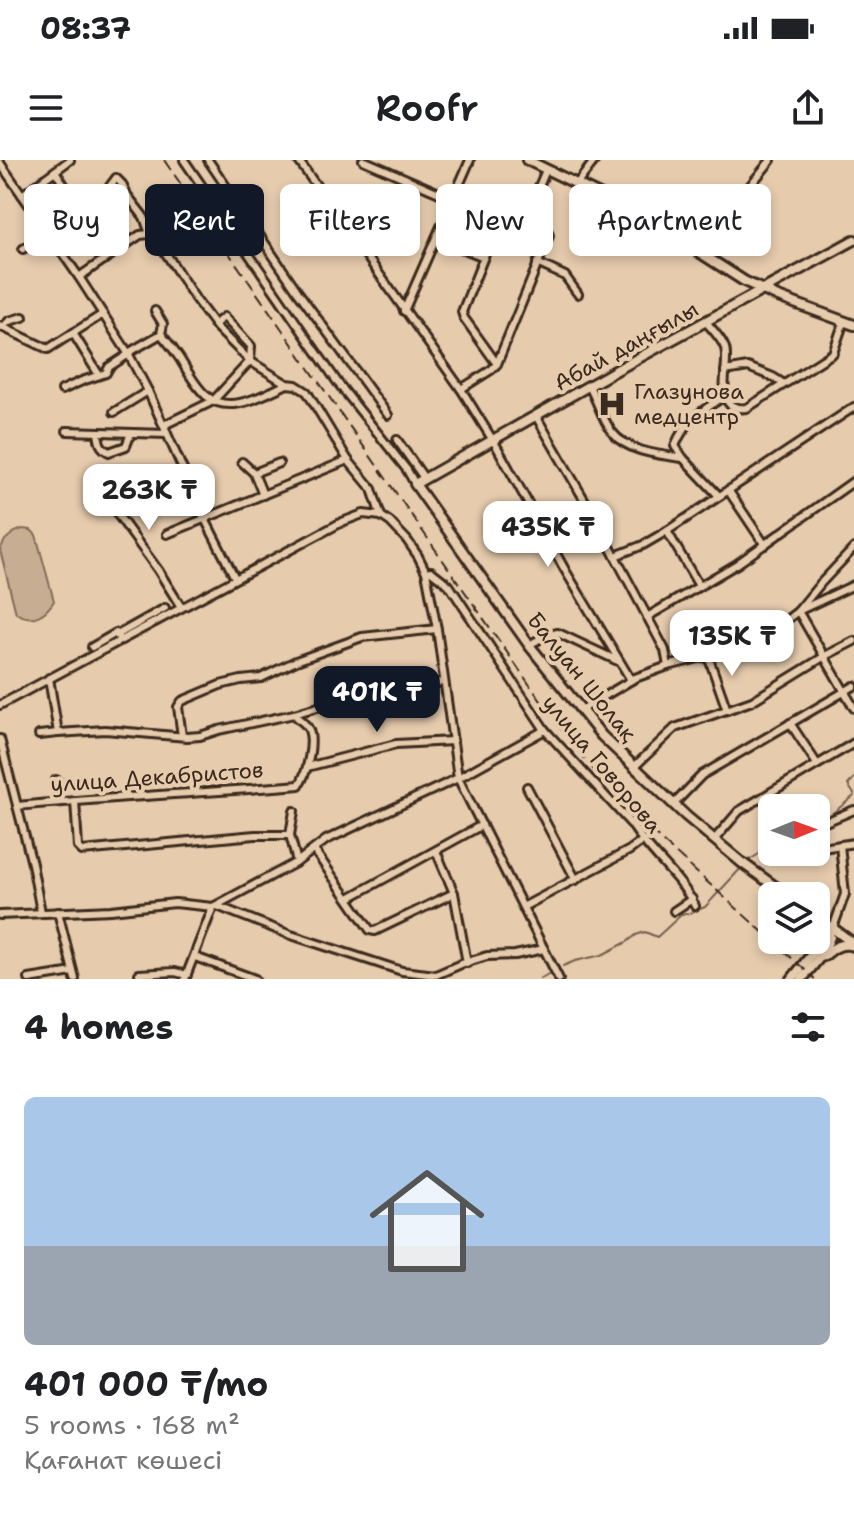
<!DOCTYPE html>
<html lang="en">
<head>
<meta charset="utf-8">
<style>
	body { margin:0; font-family:"Shantell Sans",sans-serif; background:#f6f6f6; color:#202124; height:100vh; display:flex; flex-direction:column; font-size:30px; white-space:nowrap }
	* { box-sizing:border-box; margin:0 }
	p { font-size:26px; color:#757577 }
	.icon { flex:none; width:44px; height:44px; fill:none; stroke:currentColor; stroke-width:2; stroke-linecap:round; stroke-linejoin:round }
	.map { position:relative; height:819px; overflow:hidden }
	.panel { display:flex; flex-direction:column; background:#fff; flex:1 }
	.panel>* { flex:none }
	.top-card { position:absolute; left:24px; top:24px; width:806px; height:72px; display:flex; gap:16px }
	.needle { width:52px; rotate:89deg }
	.buttons { position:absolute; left:758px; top:634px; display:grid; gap:16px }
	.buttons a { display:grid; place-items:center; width:72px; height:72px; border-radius:12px; background:#fff; box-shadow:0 4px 12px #0003; font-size:40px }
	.price { position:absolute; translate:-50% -68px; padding:0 18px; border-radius:16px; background:#fff; color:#222; font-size:26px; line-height:52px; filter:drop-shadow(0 2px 4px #0008) }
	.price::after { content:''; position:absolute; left:50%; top:48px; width:24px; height:18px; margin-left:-12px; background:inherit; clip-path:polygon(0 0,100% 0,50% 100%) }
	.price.on { background:#111827; color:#fff }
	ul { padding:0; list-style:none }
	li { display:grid; align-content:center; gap:16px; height:424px; padding:0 24px }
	li span { display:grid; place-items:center; height:248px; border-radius:12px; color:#555 }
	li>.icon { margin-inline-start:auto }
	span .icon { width:144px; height:144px; fill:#fffc; stroke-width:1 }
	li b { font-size:34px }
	h2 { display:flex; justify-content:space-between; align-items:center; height:96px; padding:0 24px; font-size:34px }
	.pill { padding:0 28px; border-radius:12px; background:#fff; box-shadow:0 4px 12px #0003; font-size:28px; line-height:72px }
	.pill.on { background:#111827; color:#fff }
	.status { display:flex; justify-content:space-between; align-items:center; height:56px; padding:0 40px; background:#fff; direction:ltr }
	.status svg { height:22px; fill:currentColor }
	header { display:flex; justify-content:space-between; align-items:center; height:104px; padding:0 24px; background:#fff; font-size:36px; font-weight:600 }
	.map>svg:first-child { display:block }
</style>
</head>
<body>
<div class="status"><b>08:37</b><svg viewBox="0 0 49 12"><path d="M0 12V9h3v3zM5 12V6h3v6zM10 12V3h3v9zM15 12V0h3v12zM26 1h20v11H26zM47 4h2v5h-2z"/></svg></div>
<header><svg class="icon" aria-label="menu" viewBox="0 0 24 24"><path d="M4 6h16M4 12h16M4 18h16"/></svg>Roofr<svg class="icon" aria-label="share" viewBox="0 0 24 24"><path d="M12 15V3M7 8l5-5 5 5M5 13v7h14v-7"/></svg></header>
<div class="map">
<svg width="854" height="819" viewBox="0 0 854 819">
	<rect width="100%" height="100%" fill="#e6cbad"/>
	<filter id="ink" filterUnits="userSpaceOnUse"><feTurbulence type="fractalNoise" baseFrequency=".0125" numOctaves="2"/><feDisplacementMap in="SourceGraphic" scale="16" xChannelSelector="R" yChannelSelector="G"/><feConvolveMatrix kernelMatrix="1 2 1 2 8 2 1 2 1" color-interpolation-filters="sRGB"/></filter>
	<g filter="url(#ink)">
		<path fill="#c7ae93" stroke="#816c58" stroke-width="2" d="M22 369 31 370 36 375 54 441C45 455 33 463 16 453L0 390 5 380 13 373Z"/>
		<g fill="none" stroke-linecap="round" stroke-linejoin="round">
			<g stroke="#75614f" stroke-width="2">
				<path d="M854 618 848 625 854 634"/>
				<path d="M816 657 829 656 854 636"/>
				<path d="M746 702 772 686"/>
				<path d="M563 806 575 801 602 795 627 782 636 775 645 772 657 777 682 754 690 753 705 747 742 707"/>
				<path d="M540 819 548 814"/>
			</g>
			<defs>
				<g id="minor">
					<path d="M184 0 338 223 407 310 415 324"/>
					<path d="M208 0 298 132 388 255"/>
					<path d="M298 0 461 229 497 287 565 410 631 520"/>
					<path d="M363 0 453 39"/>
					<path d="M0 3 79 117 128 193 148 231 205 359 235 418"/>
					<path d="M55 11 69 32 84 40 89 47"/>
					<path d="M576 25 595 0"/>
					<path d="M22 35 70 0"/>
					<path d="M724 58 771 0"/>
					<path d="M524 61 525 55 529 50 546 10"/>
					<path d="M436 78 484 97"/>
					<path d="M23 89 48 72"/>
					<path d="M110 96 85 59 84 53 104 34 116 18 122 24 127 35 144 57 150 74 156 78 196 140 217 168 250 201 287 224 296 225 307 232 348 300 372 329 381 356"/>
					<path d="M537 103 565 116 578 134"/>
					<path d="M79 117 140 75 150 74"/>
					<path d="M404 151 470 0"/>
					<path d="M706 162C712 169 722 179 725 188 731 206 710 253 747 248L833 193 844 161"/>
					<path d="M0 166 48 189 103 154"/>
					<path d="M3 167 9 161 23 157"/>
					<path d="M73 173 99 215"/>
					<path d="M161 174C168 182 174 190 180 199 195 223 206 250 240 243 256 240 272 231 287 224"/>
					<path d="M128 193 161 174 163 164 155 151"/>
					<path d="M725 211 748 207 773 217 784 224"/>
					<path d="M589 226C597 240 602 259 612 272 627 292 660 295 683 298L675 286C684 261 704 249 725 236"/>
					<path d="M461 229 491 210 497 204 549 76 548 72 506 53 500 56 462 152 464 158 497 204"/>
					<path d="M62 230 82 221 106 213 109 207 129 194"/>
					<path d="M114 252 148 231"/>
					<path d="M536 256 592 353 665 490 668 506"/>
					<path d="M165 269 166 264 213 241 250 201 251 186 224 157 215 164"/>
					<path d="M67 271 167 274"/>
					<path d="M98 272C99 282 100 288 109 292L126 286 131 273"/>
					<path d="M397 280 424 318"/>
					<path d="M683 298 719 336"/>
					<path d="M242 302 254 313 263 335"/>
					<path d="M254 313 279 303"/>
					<path d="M728 330 765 385"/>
					<path d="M667 371 699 426"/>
					<path d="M167 374 348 300"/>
					<path d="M854 388 821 423 798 451 854 548"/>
					<path d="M615 396 643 385 667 371 854 247"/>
					<path d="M426 412 431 411 449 425 545 570 632 665C650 694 679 715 695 746"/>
					<path d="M181 447 158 410 118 355 121 349 128 344 187 317"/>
					<path d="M647 457 737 404 854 321"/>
					<path d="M120 480 117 475 165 448"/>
					<path d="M529 485 547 475 558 473 618 501"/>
					<path d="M92 487 116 473 117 475"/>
					<path d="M708 496 727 550"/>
					<path d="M49 518 58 573 105 570 187 577 200 576 219 570 294 554 344 539 385 530 444 522"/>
					<path d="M0 545 342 362 363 354 381 356 390 362 407 380 418 396 426 412 437 469 458 618 559 819"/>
					<path d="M581 550 635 518 668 506 749 485 766 476 798 451 854 425"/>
					<path d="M790 563 817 604"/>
					<path d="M39 575 58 573"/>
					<path d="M182 576 178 547 182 541 220 525 241 520 261 518 296 501 362 477 437 469"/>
					<path d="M0 579 32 704 41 752"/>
					<path d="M307 607 396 584 453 581"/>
					<path d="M634 607 675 568 752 541 825 496 854 481"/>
					<path d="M56 620 58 621 59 642"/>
					<path d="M527 627 576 720"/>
					<path d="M75 641 78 687 82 691 255 675H290"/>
					<path d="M673 645 702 615 854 526"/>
					<path d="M17 646C111 637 205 633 299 625 307 614 315 581 308 568 305 563 298 559 294 554"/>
					<path d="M294 651 290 675 297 702"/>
					<path d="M823 663 854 650"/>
					<path d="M714 680 739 651 854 583"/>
					<path d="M816 689 854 683"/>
					<path d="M314 690 370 770 375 771 454 733"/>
					<path d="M436 691 454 733 467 803"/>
					<path d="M349 738 482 665"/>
					<path d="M217 746 291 775 402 811 436 815 461 804 487 796 515 795 544 789"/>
					<path d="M523 747 630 690 642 681"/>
					<path d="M674 751 692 739"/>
					<path d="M58 752 75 819"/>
					<path d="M0 755 111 750 175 743 213 747 297 702 326 680 458 618 545 570"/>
					<path d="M833 768 845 734 840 685"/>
					<path d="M195 797 255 819"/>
					<path d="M139 814 175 812 187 815"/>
					<path d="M29 819 73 812"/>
					<path d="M185 819 213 747"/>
				</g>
				<g id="major">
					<path d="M527 0 643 56 744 121 778 137 854 165"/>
					<path d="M788 736 741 702 686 656 602 576 529 485 415 324 613 212 854 80"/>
					<path d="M816 756 854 784"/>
					<path d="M824 796C833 788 841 782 854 786"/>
					<path d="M792 819 833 768"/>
					<path d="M802 819 823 793 830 777"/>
				</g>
			</defs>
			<use href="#minor" stroke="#3b2a1e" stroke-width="12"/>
			<use href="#major" stroke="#3b2a1e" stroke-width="14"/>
			<use href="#minor" stroke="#e6cbad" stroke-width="6"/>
			<use href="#major" stroke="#e6cbad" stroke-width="8"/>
			<path stroke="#3b2a1e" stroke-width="2" stroke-dasharray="12 6" stroke-linecap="butt" d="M164 0 557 564 602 620 653 673 815 819"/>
		</g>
	</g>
	<defs>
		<symbol id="hospital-bare" viewBox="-9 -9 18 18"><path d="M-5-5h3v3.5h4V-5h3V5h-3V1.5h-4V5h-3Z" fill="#3b2a1e" stroke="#e6cbad" stroke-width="2.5" paint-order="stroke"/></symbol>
	</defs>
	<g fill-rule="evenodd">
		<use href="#hospital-bare" x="592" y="224" width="40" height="40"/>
	</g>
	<g text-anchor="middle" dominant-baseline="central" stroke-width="8" stroke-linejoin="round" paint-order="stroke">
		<g font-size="22" fill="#3b2a1e" stroke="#e6cbad">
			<text transform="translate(626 186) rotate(-29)">Абай даңғылы</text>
			<text transform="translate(582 517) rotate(51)">Балуан Шолақ</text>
			<text transform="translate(602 604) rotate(50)">улица Говорова</text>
			<text transform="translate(157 617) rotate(-4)">улица Декабристов</text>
		</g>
		<g font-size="22" fill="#3b2a1e" stroke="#e6cbad" text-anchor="start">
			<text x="634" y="231">Глазунова<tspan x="634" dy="25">медцентр</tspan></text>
		</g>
	</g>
</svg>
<div class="buttons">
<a><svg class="needle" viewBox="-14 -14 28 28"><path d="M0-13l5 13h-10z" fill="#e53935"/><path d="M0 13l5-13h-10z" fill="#757577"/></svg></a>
<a><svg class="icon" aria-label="layers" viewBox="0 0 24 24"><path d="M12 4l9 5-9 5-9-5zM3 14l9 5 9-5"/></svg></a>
</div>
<b class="price" style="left:149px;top:372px">263K ₸</b>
<b class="price" style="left:548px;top:409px">435K ₸</b>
<b class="price" style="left:732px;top:518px">135K ₸</b>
<b class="price on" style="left:377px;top:574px">401K ₸</b>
<div class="top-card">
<a class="pill">Buy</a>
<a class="pill on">Rent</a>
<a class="pill">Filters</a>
<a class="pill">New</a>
<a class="pill">Apartment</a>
</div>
</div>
<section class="panel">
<h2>4 homes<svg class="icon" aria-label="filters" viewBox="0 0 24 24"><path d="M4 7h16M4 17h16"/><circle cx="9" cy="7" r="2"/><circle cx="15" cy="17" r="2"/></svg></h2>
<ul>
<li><span style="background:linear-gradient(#a9c7e8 60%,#9aa5b1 0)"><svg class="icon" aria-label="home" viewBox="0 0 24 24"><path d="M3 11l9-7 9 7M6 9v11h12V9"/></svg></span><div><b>401 000 ₸/mo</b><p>5 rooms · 168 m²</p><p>Қағанат көшесі</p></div></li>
</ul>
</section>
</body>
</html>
